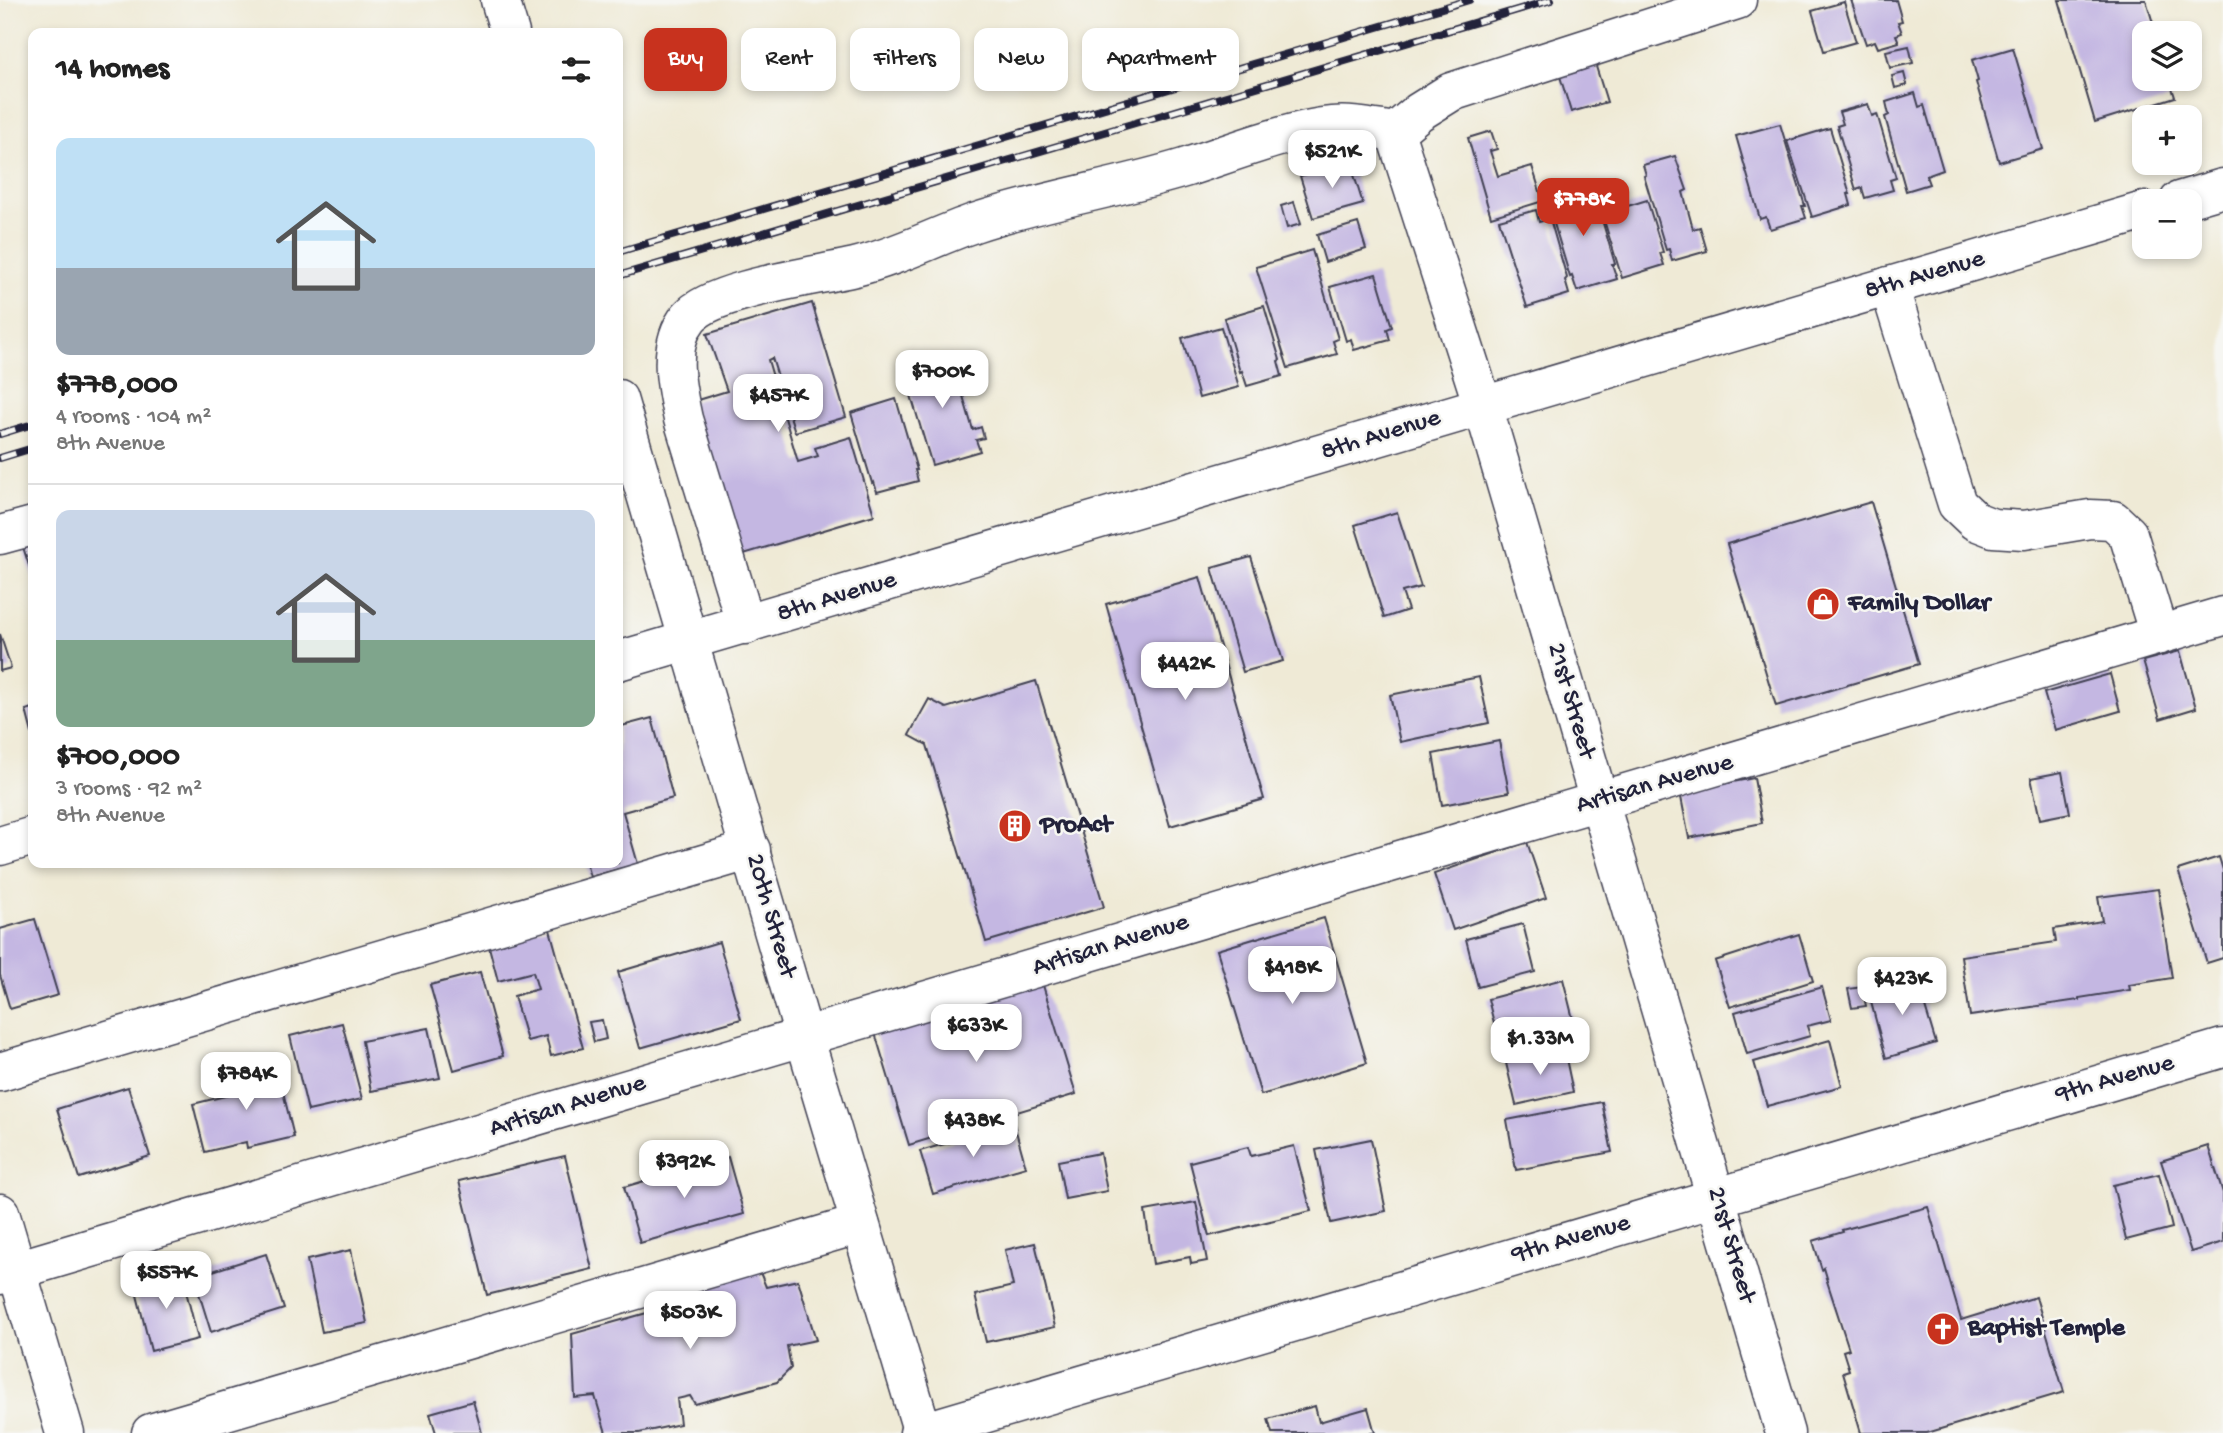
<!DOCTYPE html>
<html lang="en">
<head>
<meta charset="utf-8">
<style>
	body { margin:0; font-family:"Gochi Hand",sans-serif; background:#f6f6f6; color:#222; height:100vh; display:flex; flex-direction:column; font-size:26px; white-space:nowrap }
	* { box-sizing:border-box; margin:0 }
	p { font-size:23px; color:#767676 }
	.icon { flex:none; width:38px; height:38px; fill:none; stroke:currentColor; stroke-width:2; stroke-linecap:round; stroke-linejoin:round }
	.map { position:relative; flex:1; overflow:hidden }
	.details { position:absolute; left:28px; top:28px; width:595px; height:840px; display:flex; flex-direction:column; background:#fff; border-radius:14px; box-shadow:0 4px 10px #0003 }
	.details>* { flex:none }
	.banner { position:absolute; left:644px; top:28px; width:665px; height:63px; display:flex; gap:14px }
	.fabs { position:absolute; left:2132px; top:21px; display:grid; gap:14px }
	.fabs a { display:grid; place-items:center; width:70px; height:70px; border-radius:14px; background:#fff; box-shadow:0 4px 10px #0003; font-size:35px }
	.price { position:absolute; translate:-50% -60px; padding:0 16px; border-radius:14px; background:#fff; color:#222; font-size:23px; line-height:46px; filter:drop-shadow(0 2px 4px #0008) }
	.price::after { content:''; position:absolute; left:50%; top:42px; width:21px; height:16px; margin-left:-10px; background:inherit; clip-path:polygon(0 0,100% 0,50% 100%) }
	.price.selected { background:#c8321e; color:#fff }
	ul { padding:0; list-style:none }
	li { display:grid; align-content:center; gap:14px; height:371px; padding:0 28px }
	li+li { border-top:2px solid #e0e0e0 }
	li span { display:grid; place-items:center; height:217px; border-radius:14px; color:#555 }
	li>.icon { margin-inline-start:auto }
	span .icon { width:126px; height:126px; fill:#fffc; stroke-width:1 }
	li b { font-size:30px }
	h2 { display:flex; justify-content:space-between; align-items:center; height:84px; padding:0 28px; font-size:30px }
	.pill { padding:0 24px; border-radius:14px; background:#fff; box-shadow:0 4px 10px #0003; font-size:24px; line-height:63px }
	.pill.selected { background:#c8321e; color:#fff }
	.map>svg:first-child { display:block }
</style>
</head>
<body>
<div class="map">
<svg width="2223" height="1433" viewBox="0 0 2223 1433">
	<rect width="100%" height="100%" fill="#f6f6f2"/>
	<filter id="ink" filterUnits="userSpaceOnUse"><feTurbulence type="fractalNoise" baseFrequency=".0143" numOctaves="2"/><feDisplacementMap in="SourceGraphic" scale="14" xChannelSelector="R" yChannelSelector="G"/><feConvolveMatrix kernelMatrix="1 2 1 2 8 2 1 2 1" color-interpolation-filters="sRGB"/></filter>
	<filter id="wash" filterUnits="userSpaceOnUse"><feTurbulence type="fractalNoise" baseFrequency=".00686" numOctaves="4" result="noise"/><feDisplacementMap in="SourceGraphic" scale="28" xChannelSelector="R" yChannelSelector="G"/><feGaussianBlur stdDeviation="1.57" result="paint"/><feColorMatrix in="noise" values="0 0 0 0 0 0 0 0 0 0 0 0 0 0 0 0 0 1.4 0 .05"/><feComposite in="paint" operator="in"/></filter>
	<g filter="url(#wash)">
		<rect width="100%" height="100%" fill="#efead6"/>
		<g id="blocks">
			<g fill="#c4b7e2">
				<path d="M1851 0H1896L1902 21 1898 22 1902 33 1896 35 1899 42 1878 48 1875 41 1866 44Z"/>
				<path d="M2059 0H2146L2156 33H2144V79H2169L2175 97 2095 122Z"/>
				<path d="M1844 2 1856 42 1824 51 1812 11Z"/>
				<path d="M1909 46 1913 63 1890 68 1886 51Z"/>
				<path d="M2013 48 2043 149 1999 162 1976 82 1978 81 1972 60Z"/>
				<path d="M1594 60 1607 102 1571 112 1558 70Z"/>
				<path d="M1904 73 1907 85 1895 88 1892 76Z"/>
				<path d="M1915 93 1919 107 1924 105 1943 170 1926 176 1929 184 1906 191 1885 117 1889 115 1886 102Z"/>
				<path d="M1868 104 1872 116 1877 114 1896 178 1890 180 1893 190 1865 198 1862 188 1856 190 1837 126 1843 124 1839 112Z"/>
				<path d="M1780 124 1805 206H1802L1806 218 1770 229 1766 217 1760 219 1736 136Z"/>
				<path d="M1830 128 1850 194H1848L1851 205 1812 217 1787 141Z"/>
				<path d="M1491 131 1497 149 1490 151 1498 176 1532 166 1543 201 1491 217 1468 138Z"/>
				<path d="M1675 156 1687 190 1683 192 1693 229 1700 227 1707 251 1672 261 1669 249 1666 250 1644 176 1646 175 1643 165Z"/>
				<path d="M1350 162 1363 204 1313 218 1300 176Z"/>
				<path d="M1592 186 1615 264H1612L1617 279 1577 291 1572 276 1570 277 1547 200Z"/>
				<path d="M1647 200 1663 252 1660 253 1664 265 1622 278 1602 214Z"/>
				<path d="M1294 202 1301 224 1287 228 1281 206Z"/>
				<path d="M1536 210 1539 222 1550 219 1567 278 1565 280 1569 294 1527 307 1499 220Z"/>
				<path d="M1358 223 1366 249 1325 262 1317 235Z"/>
				<path d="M1312 250 1338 339 1333 341 1337 354 1288 368 1256 267Z"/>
				<path d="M1376 274 1392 327 1387 329 1390 340 1354 350 1351 339 1346 341 1330 287Z"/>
				<path d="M812 303 846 417 795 432 772 358 768 360 798 462 818 456 815 448 851 437 874 515 737 556 691 402 727 391 707 334Z"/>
				<path d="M1264 306 1280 360 1278 361 1282 376 1247 386 1242 371 1240 372 1224 318Z"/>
				<path d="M1221 327 1239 387 1199 398 1182 338Z"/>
				<path d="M951 355 973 430 981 427 984 438 976 440 980 451 932 465 903 369Z"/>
				<path d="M896 399 917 470H915L918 481 877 492 874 482 872 483 851 413Z"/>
				<path d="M1871 502 1919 664 1776 706 1727 544Z"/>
				<path d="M1397 512 1421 587 1402 592 1408 610 1384 618 1355 525Z"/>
				<path d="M33 541V578L22 544Z"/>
				<path d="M1251 557 1283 661 1243 672 1212 568Z"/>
				<path d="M1200 577 1264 799 1170 826 1106 604Z"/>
				<path d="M0 634 11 668 0 671Z"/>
				<path d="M2180 651 2196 708 2160 719 2143 661Z"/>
				<path d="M2110 674 2120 711 2055 730 2044 693Z"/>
				<path d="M1479 677 1489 723 1400 742 1390 695Z"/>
				<path d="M1036 681 1104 907 986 942 927 745 909 735 929 699 946 708Z"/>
				<path d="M33 708V733H32L26 710Z"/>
				<path d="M652 718 673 798 623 812 638 864 590 877 586 863H618V727Z"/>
				<path d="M1499 741 1509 792 1442 805 1433 754Z"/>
				<path d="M2062 772 2070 813 2040 819 2031 778Z"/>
				<path d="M1754 778 1762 823 1689 838 1680 792Z"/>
				<path d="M1527 842 1546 898 1453 930 1434 874Z"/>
				<path d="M2219 857 2223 870V958L2207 963 2178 870Z"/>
				<path d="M2158 889 2172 978 2129 985 2130 990 2079 998V1000L1970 1016 1961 956 2056 942 2054 929 2102 921 2098 897Z"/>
				<path d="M1324 918 1367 1063 1261 1095 1217 950Z"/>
				<path d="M35 919 58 995 10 1009 0 975V929Z"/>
				<path d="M1523 924 1535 972 1478 987 1466 939Z"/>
				<path d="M549 926 583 1048 551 1056 546 1036 527 1041 514 996 538 989 533 972 498 981 488 943Z"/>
				<path d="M1799 934 1813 981 1730 1007 1715 961Z"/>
				<path d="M719 942 741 1019 640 1048 618 972Z"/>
				<path d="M480 972 503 1056 454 1070 430 985Z"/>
				<path d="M1916 977 1936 1043 1886 1058 1868 991Z"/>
				<path d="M1563 979 1574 1023 1499 1043 1488 999Z"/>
				<path d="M1042 982 1076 1094 909 1145 875 1033Z"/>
				<path d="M1822 987 1831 1020 1807 1026 1810 1036 1747 1054 1735 1012Z"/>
				<path d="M1862 987 1866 1006 1852 1008 1848 989Z"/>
				<path d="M602 1020 606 1039 594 1042 589 1022Z"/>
				<path d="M342 1023 362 1099 308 1111 290 1036Z"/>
				<path d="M429 1028 440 1078 371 1091 362 1041Z"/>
				<path d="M1830 1040 1842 1086 1767 1106 1754 1062Z"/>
				<path d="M1564 1049 1573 1092 1516 1105 1506 1063Z"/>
				<path d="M276 1063 294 1137 247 1148 246 1142 205 1152 193 1104 233 1094 228 1075Z"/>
				<path d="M128 1087 150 1156 79 1178 57 1109Z"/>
				<path d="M1602 1102 1612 1152 1516 1170 1507 1120Z"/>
				<path d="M1014 1124 1026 1167 933 1194 920 1151Z"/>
				<path d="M1371 1139 1386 1211 1331 1223 1316 1150Z"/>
				<path d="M1294 1146 1311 1211 1209 1236 1190 1162 1248 1147 1251 1156Z"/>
				<path d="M2208 1146 2223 1193V1242L2191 1252 2161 1161Z"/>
				<path d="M1100 1153 1107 1191 1065 1199 1058 1161Z"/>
				<path d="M565 1156 592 1269 487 1295 459 1181Z"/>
				<path d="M728 1157 744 1214 640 1243 624 1187Z"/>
				<path d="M2159 1174 2172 1228 2126 1240 2113 1185Z"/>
				<path d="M1196 1202 1207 1261 1191 1264 1190 1257 1153 1264 1145 1211Z"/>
				<path d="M1928 1207 1961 1320 2036 1297 2064 1392 1927 1433H1861L1843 1372 1849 1370 1843 1351 1849 1349 1826 1278H1827L1824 1268 1822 1270 1813 1241 1843 1232 1842 1230Z"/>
				<path d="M1035 1243 1055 1327 986 1342 975 1295 1013 1286 1005 1250Z"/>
				<path d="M351 1250 367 1323 322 1332 307 1260Z"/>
				<path d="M266 1254 284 1309 211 1332 194 1277Z"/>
				<path d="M759 1270 766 1287 798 1280 816 1340 787 1346 791 1368 777 1382 695 1404 690 1396 677 1399 680 1424 639 1433H606L595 1396 575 1398 572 1334 668 1307 663 1295Z"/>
				<path d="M181 1271 198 1339 151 1351 134 1283Z"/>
				<path d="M473 1401 482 1433H436L430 1413Z"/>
				<path d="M1315 1406 1319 1422 1368 1408 1375 1433H1272L1268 1419Z"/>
			</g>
		</g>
	</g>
	<g filter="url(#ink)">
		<use href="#blocks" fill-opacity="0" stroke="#414052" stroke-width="2"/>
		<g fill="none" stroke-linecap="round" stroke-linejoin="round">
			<defs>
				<g id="minor">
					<path d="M1395 132 1483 406 1785 1433"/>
					<path d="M1889 286 1957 504 1975 521 1993 528 2024 530 2090 519 2113 520 2128 534 2159 635"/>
					<path d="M0 535 33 526"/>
					<path d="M746 625 683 419C676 387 666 345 689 317 713 289 817 276 855 267 896 257 934 237 974 223 1043 200 1115 189 1184 168 1228 154 1288 130 1332 126 1353 124 1374 129 1395 132L1419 112 1451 92 1737 0"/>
					<path d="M0 1072 751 850"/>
					<path d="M0 1213 65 1433"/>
					<path d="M0 1275 2223 616"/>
					<path d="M151 1433 860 1224"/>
					<path d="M919 1433 2223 1048"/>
				</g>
				<g id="major">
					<path d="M500 0 510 33"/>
					<path d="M2179 201 2223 188"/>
					<path d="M618 399 804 1036 923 1433"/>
					<path d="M618 661 2144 211"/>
					<path d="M0 846 33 836"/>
				</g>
			</defs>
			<use href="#minor" stroke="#414052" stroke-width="41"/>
			<use href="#major" stroke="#414052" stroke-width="41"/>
			<use href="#minor" stroke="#fff" stroke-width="38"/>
			<use href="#major" stroke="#fff" stroke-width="38"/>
			<defs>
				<g id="rail">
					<path d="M618 252 1469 0"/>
					<path d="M618 276 1551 0"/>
					<path d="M0 434 33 424"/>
					<path d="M0 458 33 448"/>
				</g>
			</defs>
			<use href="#rail" stroke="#22223b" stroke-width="8"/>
			<use href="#rail" stroke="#f6f6f2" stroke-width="5" stroke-dasharray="16" stroke-linecap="butt"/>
		</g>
	</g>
	<defs>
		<symbol id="shop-disc" viewBox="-11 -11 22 22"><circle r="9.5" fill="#c8321e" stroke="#f6f6f2"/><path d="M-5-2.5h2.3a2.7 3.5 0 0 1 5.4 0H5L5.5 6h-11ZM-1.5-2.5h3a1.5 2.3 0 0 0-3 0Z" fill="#fff"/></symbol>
		<symbol id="building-disc" viewBox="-11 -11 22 22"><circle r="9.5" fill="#c8321e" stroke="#f6f6f2"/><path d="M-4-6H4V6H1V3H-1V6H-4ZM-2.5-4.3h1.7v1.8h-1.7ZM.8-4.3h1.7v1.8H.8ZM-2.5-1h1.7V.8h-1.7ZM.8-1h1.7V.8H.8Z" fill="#fff"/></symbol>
		<symbol id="church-disc" viewBox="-11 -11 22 22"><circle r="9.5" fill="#c8321e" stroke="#f6f6f2"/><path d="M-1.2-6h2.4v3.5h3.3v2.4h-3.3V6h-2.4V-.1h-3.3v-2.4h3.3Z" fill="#fff"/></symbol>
	</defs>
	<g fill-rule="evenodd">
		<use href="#shop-disc" x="1804" y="585" width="38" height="38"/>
		<use href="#building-disc" x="996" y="807" width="38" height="38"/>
		<use href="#church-disc" x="1924" y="1310" width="38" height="38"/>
	</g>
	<g text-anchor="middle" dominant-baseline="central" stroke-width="5" stroke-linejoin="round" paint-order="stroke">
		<g font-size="26" fill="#22223b" stroke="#f6f6f2">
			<text transform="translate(1925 276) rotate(-16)">8th Avenue</text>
			<text transform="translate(1381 436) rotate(-17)">8th Avenue</text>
			<text transform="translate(837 598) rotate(-17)">8th Avenue</text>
			<text transform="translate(1570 701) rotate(74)">21st Street</text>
			<text transform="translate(1655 785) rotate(-16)">Artisan Avenue</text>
			<text transform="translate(770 916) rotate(74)">20th Street</text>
			<text transform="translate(1111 946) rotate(-17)">Artisan Avenue</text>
			<text transform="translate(2115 1080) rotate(-16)">9th Avenue</text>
			<text transform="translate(568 1107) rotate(-17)">Artisan Avenue</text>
			<text transform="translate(1571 1240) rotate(-16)">9th Avenue</text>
			<text transform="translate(1730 1245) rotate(74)">21st Street</text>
		</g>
		<g font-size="26" font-weight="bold" fill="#22223b" stroke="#f6f6f2" text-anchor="start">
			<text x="1848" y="604">Family Dollar</text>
			<text x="1040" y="826">ProAct</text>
			<text x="1968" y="1329">Baptist Temple</text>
		</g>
	</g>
</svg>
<div class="fabs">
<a><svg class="icon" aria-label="layers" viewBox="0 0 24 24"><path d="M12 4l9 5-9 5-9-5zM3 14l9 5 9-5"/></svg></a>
<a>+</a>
<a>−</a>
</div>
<b class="price" style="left:1332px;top:190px">$521K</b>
<b class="price selected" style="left:1583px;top:238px">$778K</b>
<b class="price" style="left:942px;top:410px">$700K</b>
<b class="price" style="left:778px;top:434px">$457K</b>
<b class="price" style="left:1185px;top:702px">$442K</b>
<b class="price" style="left:1292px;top:1006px">$418K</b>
<b class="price" style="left:1902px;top:1017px">$423K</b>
<b class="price" style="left:976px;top:1064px">$633K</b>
<b class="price" style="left:1540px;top:1077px">$1.33M</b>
<b class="price" style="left:246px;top:1112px">$784K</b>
<b class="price" style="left:973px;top:1159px">$438K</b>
<b class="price" style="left:684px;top:1200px">$392K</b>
<b class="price" style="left:166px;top:1311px">$557K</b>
<b class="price" style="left:690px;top:1351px">$503K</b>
<div class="banner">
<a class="pill selected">Buy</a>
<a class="pill">Rent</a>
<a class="pill">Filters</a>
<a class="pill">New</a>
<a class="pill">Apartment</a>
</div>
<section class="details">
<h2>14 homes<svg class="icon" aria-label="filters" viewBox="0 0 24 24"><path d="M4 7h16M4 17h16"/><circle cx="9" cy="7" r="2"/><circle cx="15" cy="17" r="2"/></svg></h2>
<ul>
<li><span style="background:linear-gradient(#bfe0f5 60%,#9aa5b1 0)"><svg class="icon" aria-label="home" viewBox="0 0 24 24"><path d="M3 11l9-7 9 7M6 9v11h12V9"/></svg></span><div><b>$778,000</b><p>4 rooms · 104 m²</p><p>8th Avenue</p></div></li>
<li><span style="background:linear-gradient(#c9d6e8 60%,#7fa58c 0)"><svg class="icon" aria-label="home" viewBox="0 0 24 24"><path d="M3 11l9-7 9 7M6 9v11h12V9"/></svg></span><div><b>$700,000</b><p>3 rooms · 92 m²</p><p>8th Avenue</p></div></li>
</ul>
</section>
</div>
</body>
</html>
